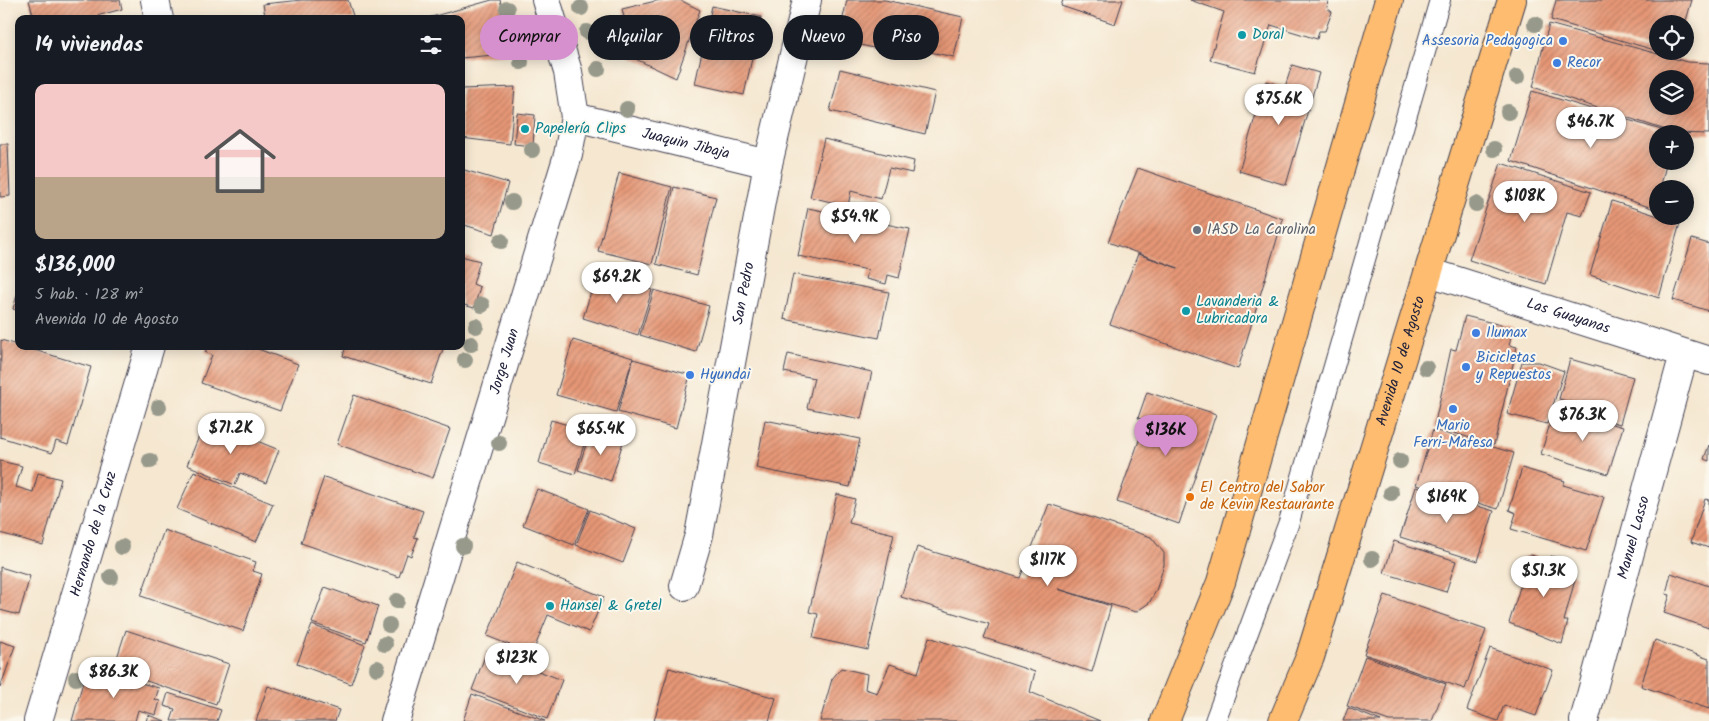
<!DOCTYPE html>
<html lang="es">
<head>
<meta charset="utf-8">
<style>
	body { margin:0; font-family:Kalam,sans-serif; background:#242831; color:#f1f3f6; height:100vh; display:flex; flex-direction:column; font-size:19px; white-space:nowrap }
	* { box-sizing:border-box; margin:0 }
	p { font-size:16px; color:#9ea1a6 }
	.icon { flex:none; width:28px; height:28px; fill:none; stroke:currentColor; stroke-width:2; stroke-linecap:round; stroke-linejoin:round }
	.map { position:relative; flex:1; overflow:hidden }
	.side { position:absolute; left:15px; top:15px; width:450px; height:335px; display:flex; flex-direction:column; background:#171b24; border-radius:10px; box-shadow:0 2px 12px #0003 }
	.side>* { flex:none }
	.hud { position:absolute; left:480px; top:15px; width:475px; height:45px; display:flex; gap:10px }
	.tools { position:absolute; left:1649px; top:15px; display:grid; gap:10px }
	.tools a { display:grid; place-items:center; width:45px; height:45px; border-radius:50%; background:#171b24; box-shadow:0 2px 12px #0003; font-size:25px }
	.price { position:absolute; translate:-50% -42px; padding:0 11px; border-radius:18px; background:#fff; color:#222; font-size:16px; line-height:32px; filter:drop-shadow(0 1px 2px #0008) }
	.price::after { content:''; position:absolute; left:50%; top:30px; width:15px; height:11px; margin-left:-8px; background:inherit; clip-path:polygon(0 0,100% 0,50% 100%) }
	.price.selected { background:#d690ce; color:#111 }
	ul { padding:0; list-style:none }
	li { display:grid; align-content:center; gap:10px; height:265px; padding:0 20px }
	li span { display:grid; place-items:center; height:155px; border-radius:10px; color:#555 }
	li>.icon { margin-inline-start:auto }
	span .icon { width:90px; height:90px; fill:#fffc; stroke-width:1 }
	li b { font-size:21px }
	h2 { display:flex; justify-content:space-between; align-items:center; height:60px; padding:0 20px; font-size:21px }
	.pill { padding:0 18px; border-radius:22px; background:#171b24; box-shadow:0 2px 12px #0003; font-size:18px; line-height:45px }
	.pill.selected { background:#d690ce; color:#111 }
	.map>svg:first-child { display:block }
</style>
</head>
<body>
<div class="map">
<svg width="1709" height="721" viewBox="0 0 1709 721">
	<defs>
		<pattern id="building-hatch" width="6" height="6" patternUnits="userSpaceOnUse" patternTransform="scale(1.25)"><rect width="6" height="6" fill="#e69776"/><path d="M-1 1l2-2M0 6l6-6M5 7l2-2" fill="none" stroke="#ba7b62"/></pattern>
	</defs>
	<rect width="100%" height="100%" fill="#fbf7ec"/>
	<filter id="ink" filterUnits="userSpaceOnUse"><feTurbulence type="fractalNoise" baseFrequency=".02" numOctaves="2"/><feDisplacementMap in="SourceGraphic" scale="10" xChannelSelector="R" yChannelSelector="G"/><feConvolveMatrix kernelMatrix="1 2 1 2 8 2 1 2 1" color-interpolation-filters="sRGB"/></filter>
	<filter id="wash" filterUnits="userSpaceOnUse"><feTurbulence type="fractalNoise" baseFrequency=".0096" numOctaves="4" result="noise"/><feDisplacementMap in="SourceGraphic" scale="20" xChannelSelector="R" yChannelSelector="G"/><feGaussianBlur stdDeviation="1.12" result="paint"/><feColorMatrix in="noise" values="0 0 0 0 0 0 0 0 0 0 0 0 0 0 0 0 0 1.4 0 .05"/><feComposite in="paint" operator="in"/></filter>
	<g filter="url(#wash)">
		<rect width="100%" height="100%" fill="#f5e7d0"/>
		<g id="blocks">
			<g fill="url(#building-hatch)" fill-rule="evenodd">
				<path d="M29 0H120L122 9 86 19H34Z"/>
				<path d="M302 0H348L354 19H239L265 16 263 4Z"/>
				<path d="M492 0H500L515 53 461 58V19H424Z"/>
				<path d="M660 0H680L700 10 676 78 625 54 616 18 624 17 622 9Z"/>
				<path d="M847 0H885L963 17 954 57 906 47 905 55 838 40Z"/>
				<path d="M1063 0H1123L1115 24 1061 6Z"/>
				<path d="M1190 0H1328L1327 8 1332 12 1325 31H1319L1317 39 1271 25 1255 72 1210 60 1224 12Z"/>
				<path d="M1556 0H1692L1685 24H1658V51L1551 20Z"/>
				<path d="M712 6 761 17 744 95 695 84Z"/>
				<path d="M1549 24 1687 62 1709 63V134L1675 133 1533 87ZM1658 79H1685V106H1658Z"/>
				<path d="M1661 51H1677L1676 56Z"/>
				<path d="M1292 65 1319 73 1286 185 1239 171 1266 81 1285 87Z"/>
				<path d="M840 69 935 92 925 134 830 111Z"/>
				<path d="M515 87 510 144 461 138V89Z"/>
				<path d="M1532 91 1671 133 1658 134V161H1667L1660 189H1658L1655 209 1511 161Z"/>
				<path d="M517 113 535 115 533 146 514 144Z"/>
				<path d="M824 139 914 161 912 173 889 168 881 199 851 191 848 206 810 197Z"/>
				<path d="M0 144H8L10 196 0 197Z"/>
				<path d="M1501 163 1591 192 1582 216 1567 212 1546 284 1469 260Z"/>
				<path d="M1138 168 1283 219 1238 369 1110 324 1138 254 1178 268 1108 242Z"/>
				<path d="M461 169 508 183 494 234 461 224Z"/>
				<path d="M619 173 672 187 652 264 598 251Z"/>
				<path d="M674 187 716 197 697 275 656 264Z"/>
				<path d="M1612 201 1680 223 1659 298 1590 275Z"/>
				<path d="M808 208 910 229 899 278 888 275 886 284 866 279 868 270 798 256Z"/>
				<path d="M1692 239 1709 244V311L1673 300Z"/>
				<path d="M461 256 480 261 473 284 480 287 474 308 461 304Z"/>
				<path d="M597 272 652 290 638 335 583 318Z"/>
				<path d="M793 274 889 292 879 338 784 319Z"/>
				<path d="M19 288V311L13 309Z"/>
				<path d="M654 290 709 306 696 352 640 335Z"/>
				<path d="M1465 316 1513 328 1509 345 1517 347 1494 445 1434 427 1451 349 1456 350Z"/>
				<path d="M1 340 91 367 68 445 56 441 52 453 0 437Z"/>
				<path d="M573 340 633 358 616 412 556 395Z"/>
				<path d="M208 346H250L298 364 280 411 201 383 212 355 205 352Z"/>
				<path d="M346 346H444L431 384 343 356Z"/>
				<path d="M788 354 872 372 861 419 807 408 814 378 784 372Z"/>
				<path d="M633 359 690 375 676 428 618 412Z"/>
				<path d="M1570 359 1633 377 1620 424 1572 410 1574 403 1559 399Z"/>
				<path d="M1522 362H1539L1564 371 1547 424 1507 414Z"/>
				<path d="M1147 392 1216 414 1179 524 1117 502 1146 421 1138 418Z"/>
				<path d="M354 395 450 429 433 478 337 444Z"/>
				<path d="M1571 412 1623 427 1608 474 1541 454 1551 420 1567 425Z"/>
				<path d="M206 420 279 450 266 483 240 473 235 485 187 465Z"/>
				<path d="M551 420 588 431 575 474 539 463Z"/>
				<path d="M765 420 860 439 850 487 756 468Z"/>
				<path d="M1433 430 1514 453 1498 509 1416 485Z"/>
				<path d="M590 432 623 442 611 481 578 470Z"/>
				<path d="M1709 445V461L1704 459Z"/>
				<path d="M0 461 22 466 16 487 33 492 38 473 61 479 43 545 0 533Z"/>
				<path d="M1522 468 1565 481 1563 485 1604 497 1586 551 1511 529 1516 513 1509 510Z"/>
				<path d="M194 471 273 504 256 542 177 509Z"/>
				<path d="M324 477 423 511 414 537 418 538 411 556 407 554 399 577 301 543Z"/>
				<path d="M1416 487 1494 511 1478 561 1400 537Z"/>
				<path d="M537 489 589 509 574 545 523 525Z"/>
				<path d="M837 494 855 499 849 523 894 534 868 650 813 638 818 614 809 612Z"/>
				<path d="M1705 499 1709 500V548L1691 542Z"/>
				<path d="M1049 504 1151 537 1164 553V565L1156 591 1149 603 1136 612 1058 589 1111 606 1092 672 984 638 989 624 901 597 917 547 1020 578Z"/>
				<path d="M590 510 636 529 623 563 576 545Z"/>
				<path d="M164 530 256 562 253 571 262 574 243 631 141 596Z"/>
				<path d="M1394 541 1456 561 1446 592 1384 573Z"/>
				<path d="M1531 555 1549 561 1551 556 1567 561 1564 572 1576 576 1564 621H1568L1562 644 1509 623 1525 571 1518 569 1522 558Z"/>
				<path d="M517 562 604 597 589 632 548 615 532 654 487 636Z"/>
				<path d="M0 567 30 576 19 615 0 610Z"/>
				<path d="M1671 573 1709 586V628L1664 613 1670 595 1666 594Z"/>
				<path d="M325 587 378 606 366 642 312 623Z"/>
				<path d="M1385 595 1486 630 1465 689 1364 654Z"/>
				<path d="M312 625 365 645 351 684 297 664Z"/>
				<path d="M126 630 229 664 216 704 113 670Z"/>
				<path d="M929 637 1035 672 1030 692 1100 721H820L832 679 841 668 867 674 865 689 877 693 890 664 918 673Z"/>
				<path d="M1655 640 1709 659V709L1641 686Z"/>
				<path d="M0 641 15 646 0 688Z"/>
				<path d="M1490 648 1553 670 1536 716 1504 705 1498 721 1467 710Z"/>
				<path d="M487 651 562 680 547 719 472 690Z"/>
				<path d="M1365 656 1446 684 1432 721H1389L1347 706Z"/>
				<path d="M87 668 159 688 155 700 160 701 156 715 138 710 135 721H72Z"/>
				<path d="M669 668 776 698 769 721H654Z"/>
				<path d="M268 686 339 710 335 721H256Z"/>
				<path d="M168 693 221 710 217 721H171L175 709 164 706Z"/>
				<path d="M472 694 545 721H463Z"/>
				<path d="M1348 708 1381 721H1343Z"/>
				<path d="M148 715 165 721H146Z"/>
			</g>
		</g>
	</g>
	<g filter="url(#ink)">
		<use href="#blocks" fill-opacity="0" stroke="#424051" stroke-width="1"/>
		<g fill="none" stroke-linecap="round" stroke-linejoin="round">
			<defs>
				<path id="lane" d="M1215 721 1289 522 1440 0"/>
				<g id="street">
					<path d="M155 0 159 19"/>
					<path id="s1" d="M575 117 768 164"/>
					<path id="s2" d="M1429 272 1709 361"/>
					<path id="s3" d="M684 586 699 535 768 164 807 0"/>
					<path id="s4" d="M38 721 150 346"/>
					<path id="s5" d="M395 721 568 155 575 117 568 72 546 0"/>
					<path id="s6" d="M1584 721 1684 354"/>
				</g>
				<g id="primary">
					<path d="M1165 721 1221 582 1389 0"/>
					<path id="s7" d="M1283 721 1310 657 1512 0"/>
				</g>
			</defs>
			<use href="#lane" stroke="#424051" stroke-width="22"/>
			<use href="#street" stroke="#424051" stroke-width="30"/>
			<use href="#primary" stroke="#424051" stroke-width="30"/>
			<use href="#lane" stroke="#fff" stroke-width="20"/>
			<use href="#street" stroke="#fff" stroke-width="28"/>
			<use href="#primary" stroke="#fdbc70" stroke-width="28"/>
		</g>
		<g fill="#97998b">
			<circle cx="581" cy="8" r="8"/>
			<circle cx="507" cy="9" r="8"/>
			<circle cx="1535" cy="24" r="8"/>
			<circle cx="587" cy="32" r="8"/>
			<circle cx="521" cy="62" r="8"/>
			<circle cx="598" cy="69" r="8"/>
			<circle cx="1517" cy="77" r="8"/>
			<circle cx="627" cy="109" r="8"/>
			<circle cx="1508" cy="112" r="8"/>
			<circle cx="1494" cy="149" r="8"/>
			<circle cx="532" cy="150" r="8"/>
			<circle cx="512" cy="202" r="8"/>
			<circle cx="1476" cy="204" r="8"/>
			<circle cx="501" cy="241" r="8"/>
			<circle cx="482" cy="305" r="8"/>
			<circle cx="476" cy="326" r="8"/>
			<circle cx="471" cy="344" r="8"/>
			<circle cx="465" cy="360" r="8"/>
			<circle cx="1426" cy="368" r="8"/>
			<circle cx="159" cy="407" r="8"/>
			<circle cx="499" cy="443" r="8"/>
			<circle cx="150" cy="461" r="8"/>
			<circle cx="1400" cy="461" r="8"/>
			<circle cx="1391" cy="493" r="8"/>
			<circle cx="463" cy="546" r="8"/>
			<circle cx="122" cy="547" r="8"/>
			<circle cx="1372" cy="559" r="8"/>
			<circle cx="111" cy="577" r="8"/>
			<circle cx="397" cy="601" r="8"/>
			<circle cx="389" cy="625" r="8"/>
			<circle cx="385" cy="644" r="8"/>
			<circle cx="377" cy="668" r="8"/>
			<circle cx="76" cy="678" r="8"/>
		</g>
	</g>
	<g fill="#0f9aa8" stroke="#fbf7ec" stroke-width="2">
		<circle cx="1242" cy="35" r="5"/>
		<circle cx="525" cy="129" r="5"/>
		<circle cx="1186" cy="311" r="5"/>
		<circle cx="550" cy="606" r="5"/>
	</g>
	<g fill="#3f7fe0" stroke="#fbf7ec" stroke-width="2">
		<circle cx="1563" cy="41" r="5"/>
		<circle cx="1557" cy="63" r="5"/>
		<circle cx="1476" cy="333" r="5"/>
		<circle cx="1466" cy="367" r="5"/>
		<circle cx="690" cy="375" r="5"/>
		<circle cx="1453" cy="409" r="5"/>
	</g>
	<circle fill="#6b7280" stroke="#fbf7ec" stroke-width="2" cx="1197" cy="230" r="5"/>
	<circle fill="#e8710a" stroke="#fbf7ec" stroke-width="2" cx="1190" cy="497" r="5"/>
	<g text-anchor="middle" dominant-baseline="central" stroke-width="4" stroke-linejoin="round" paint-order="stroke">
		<g font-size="15" fill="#0d838f" stroke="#fbf7ec" text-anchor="start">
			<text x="1252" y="35">Doral</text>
			<text x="535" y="129">Papelería Clips</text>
			<text x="1196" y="302">Lavanderia &amp;<tspan x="1196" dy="17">Lubricadora</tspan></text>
			<text x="560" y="606">Hansel &amp; Gretel</text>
		</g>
		<g font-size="15" fill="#366cbe" stroke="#fbf7ec" text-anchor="start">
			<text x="1553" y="41" text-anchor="end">Assesoria Pedagogica</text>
			<text x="1567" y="63">Recor</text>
			<text x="1486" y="333">Ilumax</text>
			<text x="1476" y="358">Bicicletas<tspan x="1476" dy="17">y Repuestos</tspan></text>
			<text x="700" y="375">Hyundai</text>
			<text x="1453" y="426" text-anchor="middle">Mario<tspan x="1453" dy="17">Ferri-Mafesa</tspan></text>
		</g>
		<g font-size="15" fill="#22223b" stroke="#fbf7ec">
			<text stroke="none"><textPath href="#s1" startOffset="114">Juaquin Jibaja</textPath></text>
			<text stroke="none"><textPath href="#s3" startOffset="299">San Pedro</textPath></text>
			<text stroke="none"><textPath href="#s2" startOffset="146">Las Guayanas</textPath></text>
			<text stroke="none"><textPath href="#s5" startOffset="376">Jorge Juan</textPath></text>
			<text stroke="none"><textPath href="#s7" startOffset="379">Avenida 10 de Agosto</textPath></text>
			<text stroke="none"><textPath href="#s4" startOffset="195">Hernando de la Cruz</textPath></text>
			<text stroke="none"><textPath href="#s6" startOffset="190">Manuel Lasso</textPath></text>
		</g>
		<g font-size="15" fill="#5b616d" stroke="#fbf7ec" text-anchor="start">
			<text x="1207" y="230">IASD La Carolina</text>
		</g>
		<g font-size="15" fill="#c56008" stroke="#fbf7ec" text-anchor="start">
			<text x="1200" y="488">El Centro del Sabor<tspan x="1200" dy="17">de Kevin Restaurante</tspan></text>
		</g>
	</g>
</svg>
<div class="tools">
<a><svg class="icon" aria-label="locate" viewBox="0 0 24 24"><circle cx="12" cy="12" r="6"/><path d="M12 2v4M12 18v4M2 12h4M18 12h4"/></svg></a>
<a><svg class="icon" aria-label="layers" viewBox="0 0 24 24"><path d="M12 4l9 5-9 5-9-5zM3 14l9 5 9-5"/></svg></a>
<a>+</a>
<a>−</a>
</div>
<b class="price" style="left:1279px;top:126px">$75.6K</b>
<b class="price" style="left:1591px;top:149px">$46.7K</b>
<b class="price" style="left:1525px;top:223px">$108K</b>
<b class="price" style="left:855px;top:244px">$54.9K</b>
<b class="price" style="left:617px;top:304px">$69.2K</b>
<b class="price" style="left:1583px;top:442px">$76.3K</b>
<b class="price" style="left:231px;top:455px">$71.2K</b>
<b class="price" style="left:601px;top:456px">$65.4K</b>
<b class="price selected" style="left:1166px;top:457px">$136K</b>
<b class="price" style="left:1447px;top:524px">$169K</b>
<b class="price" style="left:1048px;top:587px">$117K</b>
<b class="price" style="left:1544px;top:598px">$51.3K</b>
<b class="price" style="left:517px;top:685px">$123K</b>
<b class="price" style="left:114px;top:699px">$86.3K</b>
<div class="hud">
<a class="pill selected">Comprar</a>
<a class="pill">Alquilar</a>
<a class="pill">Filtros</a>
<a class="pill">Nuevo</a>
<a class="pill">Piso</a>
</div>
<section class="side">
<h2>14 viviendas<svg class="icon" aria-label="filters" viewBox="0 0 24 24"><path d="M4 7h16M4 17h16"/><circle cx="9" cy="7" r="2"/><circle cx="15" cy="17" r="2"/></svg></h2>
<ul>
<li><span style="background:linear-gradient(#f6c9c9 60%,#b9a48a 0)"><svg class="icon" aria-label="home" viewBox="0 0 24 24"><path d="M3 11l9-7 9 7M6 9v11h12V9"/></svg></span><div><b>$136,000</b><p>5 hab. · 128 m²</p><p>Avenida 10 de Agosto</p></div></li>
</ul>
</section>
</div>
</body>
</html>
